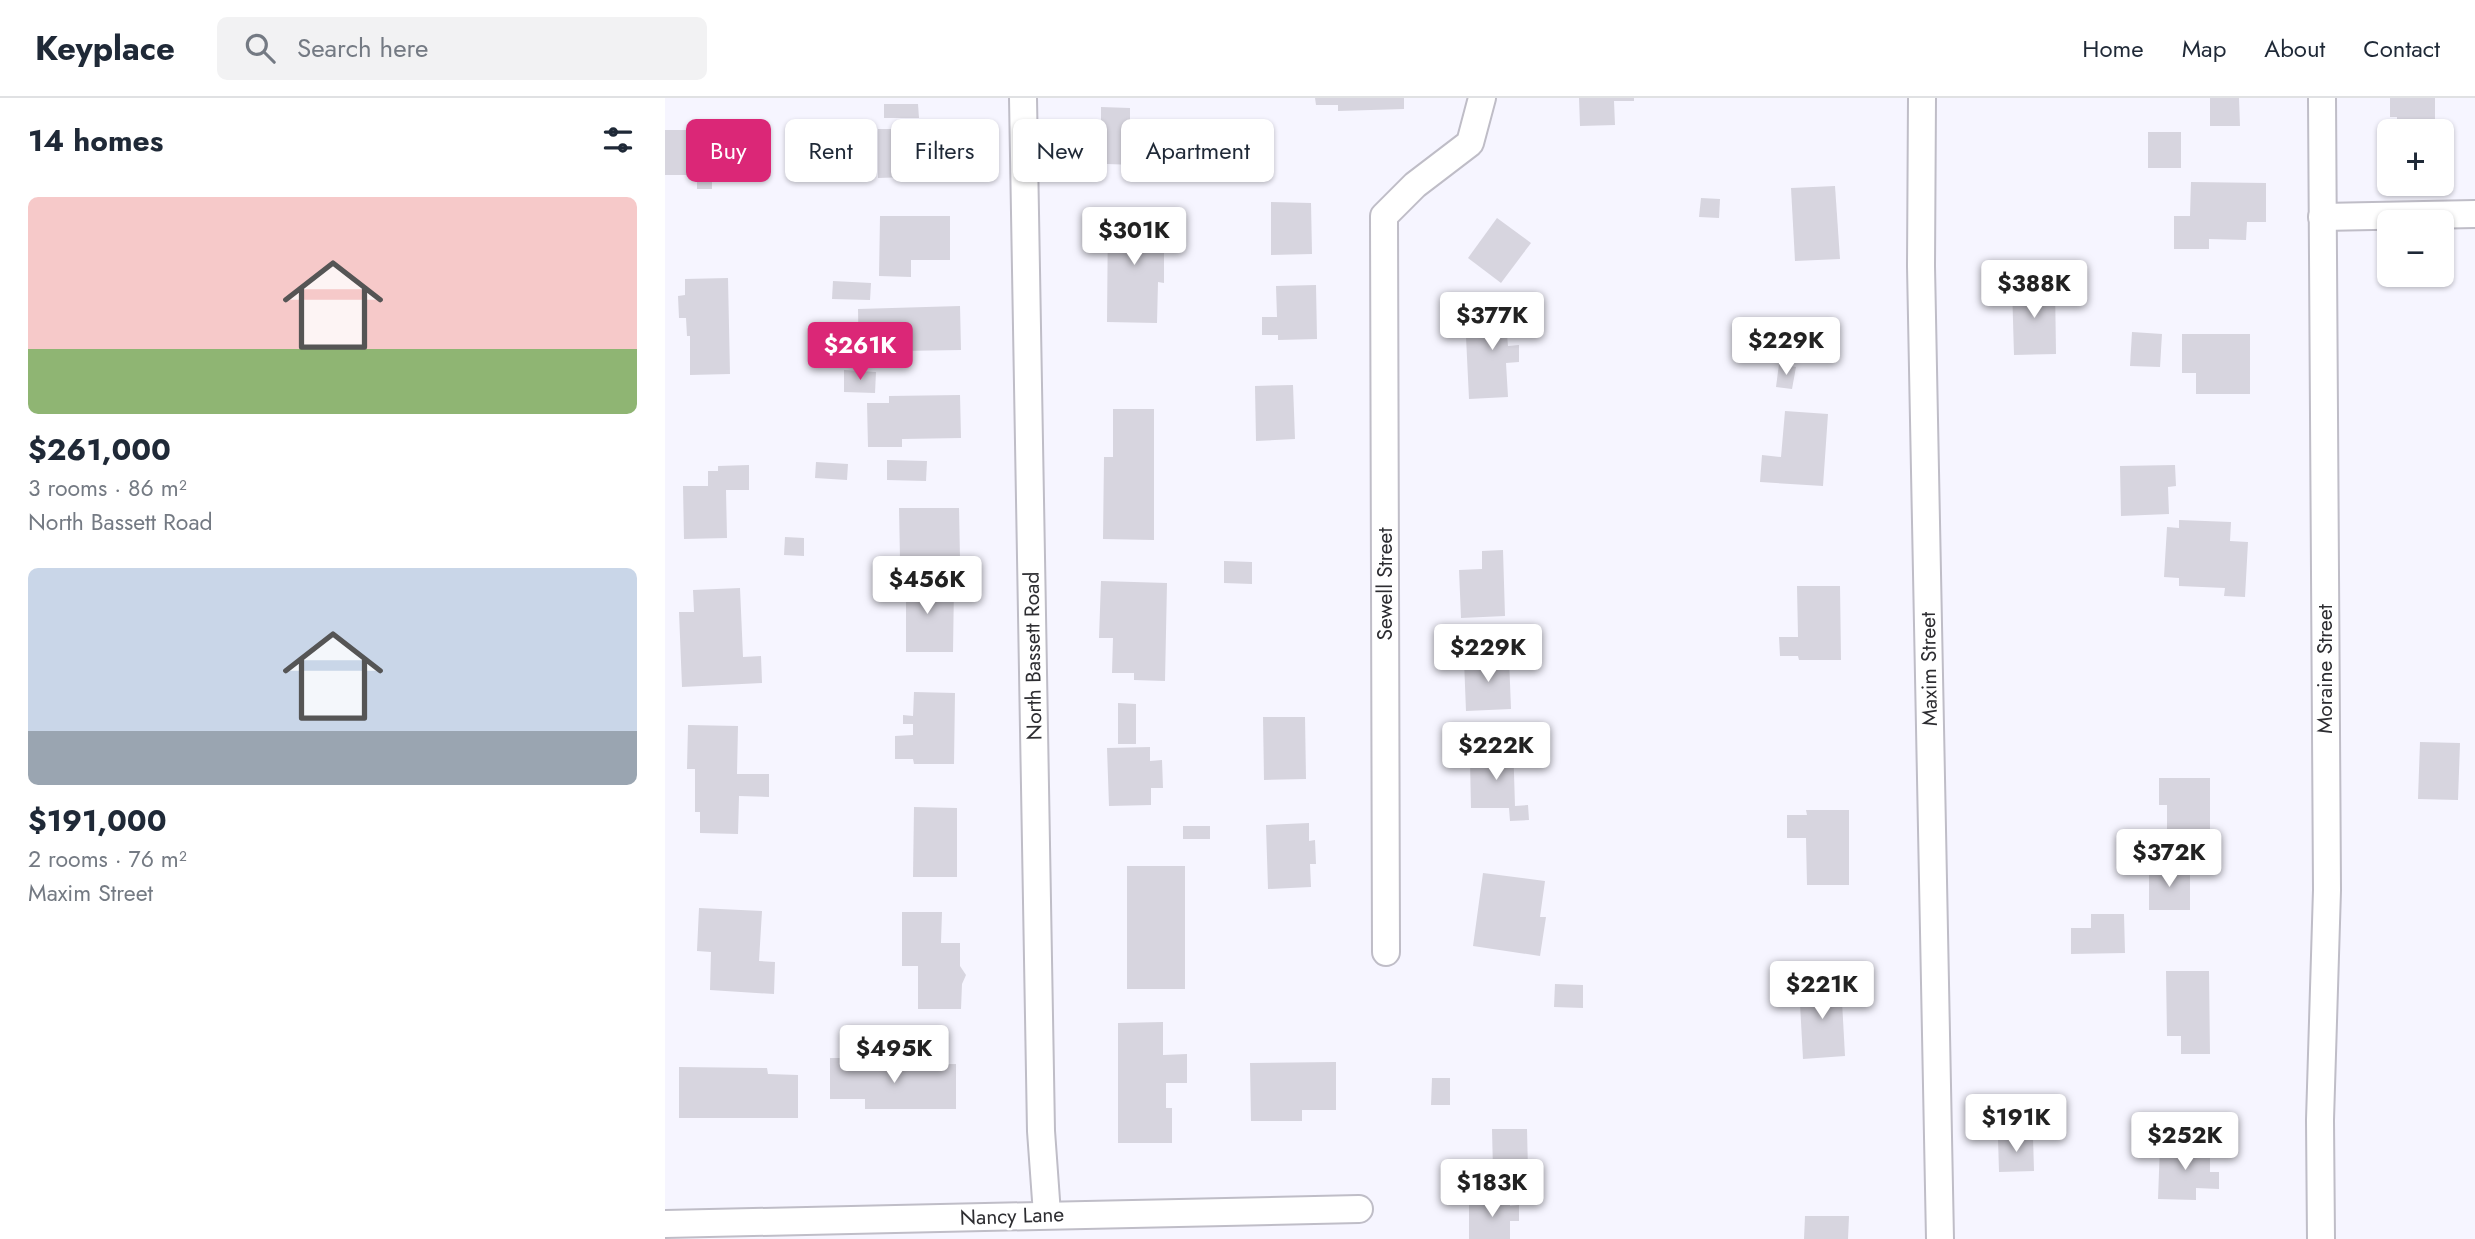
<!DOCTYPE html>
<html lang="en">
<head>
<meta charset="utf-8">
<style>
	body { margin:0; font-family:Jost,sans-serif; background:#f2f2f3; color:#1f2937; height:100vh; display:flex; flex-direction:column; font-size:26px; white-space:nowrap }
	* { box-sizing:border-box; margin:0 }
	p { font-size:23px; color:#747a83 }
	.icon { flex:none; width:38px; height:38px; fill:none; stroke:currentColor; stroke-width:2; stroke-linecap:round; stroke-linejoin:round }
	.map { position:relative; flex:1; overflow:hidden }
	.details { display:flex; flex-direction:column; background:#fff; width:665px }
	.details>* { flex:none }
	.top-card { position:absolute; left:21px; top:21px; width:665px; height:63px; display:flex; gap:14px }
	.buttons { position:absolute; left:1712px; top:21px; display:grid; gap:14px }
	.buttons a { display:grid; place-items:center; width:77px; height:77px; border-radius:10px; background:#fff; box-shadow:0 2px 5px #0004; font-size:35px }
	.price { position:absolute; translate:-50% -60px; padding:0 16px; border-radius:7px; background:#fff; color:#222; font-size:23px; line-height:46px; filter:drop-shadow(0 2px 4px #0008) }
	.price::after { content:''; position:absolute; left:50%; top:42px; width:21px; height:16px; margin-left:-10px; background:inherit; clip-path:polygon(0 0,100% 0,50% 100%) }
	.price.active { background:#db2777; color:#fff }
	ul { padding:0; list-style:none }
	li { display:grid; align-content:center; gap:14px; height:371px; padding:0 28px }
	li span { display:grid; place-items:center; height:217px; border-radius:10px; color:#555 }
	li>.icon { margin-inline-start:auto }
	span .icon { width:126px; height:126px; fill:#fffc; stroke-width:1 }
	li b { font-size:30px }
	h2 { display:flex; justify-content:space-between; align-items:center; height:84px; padding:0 28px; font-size:30px }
	.tag { padding:0 24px; border-radius:10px; background:#fff; box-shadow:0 2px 5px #0004; font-size:24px; line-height:63px }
	.tag.active { background:#db2777; color:#fff }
	header { display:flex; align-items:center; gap:42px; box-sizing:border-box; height:98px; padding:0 35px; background:#fff; border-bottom:2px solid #e0e1e3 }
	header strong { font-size:33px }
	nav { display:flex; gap:38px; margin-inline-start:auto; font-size:24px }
	.search { width:490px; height:63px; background:#f2f2f3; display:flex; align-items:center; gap:18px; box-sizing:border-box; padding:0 24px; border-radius:10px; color:#747a83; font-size:26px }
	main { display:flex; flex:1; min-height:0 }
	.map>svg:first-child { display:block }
</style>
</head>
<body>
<header>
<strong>Keyplace</strong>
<div class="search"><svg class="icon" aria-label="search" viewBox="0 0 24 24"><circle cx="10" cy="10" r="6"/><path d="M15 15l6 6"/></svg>Search here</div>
<nav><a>Home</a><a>Map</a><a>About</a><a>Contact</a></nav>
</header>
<main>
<section class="details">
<h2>14 homes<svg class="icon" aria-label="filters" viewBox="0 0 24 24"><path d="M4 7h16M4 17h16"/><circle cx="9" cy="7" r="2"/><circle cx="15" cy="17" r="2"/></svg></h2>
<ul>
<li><span style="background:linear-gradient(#f6c9c9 70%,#8fb573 0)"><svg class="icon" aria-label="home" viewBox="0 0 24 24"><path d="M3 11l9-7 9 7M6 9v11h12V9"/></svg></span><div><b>$261,000</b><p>3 rooms · 86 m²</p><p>North Bassett Road</p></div></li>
<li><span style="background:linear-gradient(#c9d6e8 75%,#9aa5b1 0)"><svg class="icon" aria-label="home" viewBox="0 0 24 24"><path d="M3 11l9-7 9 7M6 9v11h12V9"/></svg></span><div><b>$191,000</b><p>2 rooms · 76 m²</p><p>Maxim Street</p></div></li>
</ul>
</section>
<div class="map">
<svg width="1810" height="1141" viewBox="0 0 1810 1141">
	<rect width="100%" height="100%" fill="#f6f5ff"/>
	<g fill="#d7d5df">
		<path d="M650 0H739V11L673 13V7H651Z"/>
		<path d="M914 0H969V3H949L950 27 915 28Z"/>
		<path d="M1545 0H1574L1575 28H1545Z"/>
		<path d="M1725 0H1770V33H1732V19H1725Z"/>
		<path d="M219 6H253L254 20H219Z"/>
		<path d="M436 9 465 10V26L499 27 498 68 442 66V42L436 41Z"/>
		<path d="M213 31H273V50H287V72H243V79L213 80Z"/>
		<path d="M0 32H61L60 83H47V91H32V77H0Z"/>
		<rect x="1483" y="34" width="33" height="36"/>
		<path d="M1526 84 1601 85V124H1582L1581 142 1544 141V151H1509V118H1525Z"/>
		<path d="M1170 88 1175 161 1130 163 1126 90Z"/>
		<path d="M1036 100 1055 101 1054 120 1034 119Z"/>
		<path d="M606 104 646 105 647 156 606 157Z"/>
		<path d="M443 115H493V137H499V185L493 184 492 225 442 224Z"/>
		<path d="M215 118H285V162H246V179L214 178Z"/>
		<path d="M832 120 866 145 836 185 803 160Z"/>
		<path d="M63 180 65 276 25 277V238H22L21 220H14L13 198 20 197V181Z"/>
		<path d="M168 183 206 185 205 202 167 201Z"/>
		<path d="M651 187 652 241 613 242V237H597V219H612L611 188Z"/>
		<path d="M1390 187 1391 256 1349 257 1347 188Z"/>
		<path d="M295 208 296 252 236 253 237 266 194 268 193 211Z"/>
		<path d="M867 215 868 235 842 236 843 248 854 247V264L841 265 843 299 804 301 800 218Z"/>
		<path d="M1467 234 1497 236 1495 269 1465 268Z"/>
		<path d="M1517 236H1585V296H1531V275H1517Z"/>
		<path d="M1114 266 1131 269 1127 291 1111 289Z"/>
		<path d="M179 272 211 274 210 295 179 294Z"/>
		<path d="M628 287 630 341 591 343 590 288Z"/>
		<path d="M295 297 296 340 237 341V349H203L202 305H224V298Z"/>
		<path d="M448 311H489V442L438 441 439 359H448Z"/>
		<path d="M1120 313 1163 316 1158 388 1095 384 1097 357 1116 359Z"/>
		<path d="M222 362 262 363 261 383 222 382Z"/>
		<path d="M151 364 183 366 182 382 150 380Z"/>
		<path d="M84 367V392H61L62 440 19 441 18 388H43V373H53V368Z"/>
		<path d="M1510 367 1511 388 1503 389 1504 416 1456 418 1455 368Z"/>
		<path d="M234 410H294L295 461 235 462Z"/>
		<path d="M1514 422 1566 424 1565 443 1583 444 1580 499 1559 498 1560 490 1514 488V480L1499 479 1502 429 1514 430Z"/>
		<path d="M120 439 139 440V458L119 457Z"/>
		<path d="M838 452 840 518 796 520 794 472 817 471V453Z"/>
		<path d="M559 463 587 464V486L559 485Z"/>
		<path d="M436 483 502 485 500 583 469 582V575H447L448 540H434Z"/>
		<path d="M225 485 289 486 288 554H241V503H224Z"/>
		<path d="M1132 488H1175L1176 562H1134L1133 558H1115L1114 539H1133Z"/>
		<path d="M75 490 78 559 96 558 97 585 17 589 14 514H29L28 492Z"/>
		<path d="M844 560 846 611 801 613 799 562Z"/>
		<path d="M249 594 290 595 289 666H249L248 661H230V638L248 637V626H238V617L248 618Z"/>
		<path d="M453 605 471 606V646H453Z"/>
		<path d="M598 619H640L641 681 599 682Z"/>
		<path d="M23 627 73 628 72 676H104V699L74 698 73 736 35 735V714H30V671H22Z"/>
		<path d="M848 643 850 708 863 707 864 722 845 723 844 710H806L805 662 827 661V644Z"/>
		<path d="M1755 644 1795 645 1793 702 1753 701Z"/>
		<path d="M485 649V663L497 662 498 690H486V707L444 708 442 650Z"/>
		<path d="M1494 680H1545V744H1502V707H1494Z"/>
		<path d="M249 709 292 710V779H248Z"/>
		<path d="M1141 712H1184V787H1142L1141 740H1122V717H1142Z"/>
		<path d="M644 725V743L650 742 651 766H645L646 789 603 791 601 727Z"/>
		<rect x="518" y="728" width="27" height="13"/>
		<rect x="462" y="768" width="58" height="123"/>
		<rect x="1484" y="770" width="41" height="42"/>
		<path d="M818 775 880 783 875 819H881L875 858 808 848Z"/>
		<path d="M34 810 97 813 94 863 110 864 109 896 45 892 46 854 32 853Z"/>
		<path d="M237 814H277L276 845H295V868L301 877 297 886 296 911H253V868H237Z"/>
		<path d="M1426 816H1459L1460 855 1406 856V830H1426Z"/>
		<path d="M1501 873H1544L1545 956H1516V938H1502Z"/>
		<path d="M1176 885 1180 958 1138 961 1134 887Z"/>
		<path d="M890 886 918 887V910L889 909Z"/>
		<path d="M498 924V957L522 956V985H501V1010H507V1045H453V925Z"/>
		<path d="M165 960H199L200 967 291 966V1011H200V1001H165Z"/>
		<path d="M671 964V1012H637V1023H586L585 965Z"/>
		<path d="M14 969 102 970 103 976 133 977V1020H14Z"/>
		<path d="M767 980H785V1007H766Z"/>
		<path d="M827 1031H862L863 1073H828Z"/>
		<path d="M1368 1039 1369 1073 1334 1074 1333 1040Z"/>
		<path d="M1495 1047 1545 1049V1074H1554V1091L1531 1090V1102L1493 1101Z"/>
		<path d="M804 1103H845V1108L854 1107V1123H845V1141H804Z"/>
		<path d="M1140 1118H1184L1183 1141H1139Z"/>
	</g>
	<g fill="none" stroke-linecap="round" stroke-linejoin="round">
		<defs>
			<g id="street">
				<path d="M358 0 376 1033 382 1116"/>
				<path d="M1257 0 1256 168 1275 1141"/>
				<path d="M1657 119 1810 116"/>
				<path d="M721 854 719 118 750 87 805 45 817 0"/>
				<path d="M0 1126 694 1111"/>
				<path d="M1656 1141 1655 1022 1662 792 1657 0"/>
			</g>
		</defs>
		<use href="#street" stroke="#bfbdc7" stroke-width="30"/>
		<use href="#street" stroke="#fff" stroke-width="26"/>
	</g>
	<g text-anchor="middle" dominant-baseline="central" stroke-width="5" stroke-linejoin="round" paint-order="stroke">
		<g font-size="21" fill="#2d2d31" stroke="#fff">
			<text transform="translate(720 486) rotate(-90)">Sewell Street</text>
			<text transform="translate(368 558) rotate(-91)">North Bassett Road</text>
			<text transform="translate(1264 571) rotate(-91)">Maxim Street</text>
			<text transform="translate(1660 571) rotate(-90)">Moraine Street</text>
			<text transform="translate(347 1118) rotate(-2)">Nancy Lane</text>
		</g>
	</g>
</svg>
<div class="buttons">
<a>+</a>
<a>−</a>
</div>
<b class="price" style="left:469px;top:169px">$301K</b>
<b class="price" style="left:1369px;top:222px">$388K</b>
<b class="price" style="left:827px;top:254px">$377K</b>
<b class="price" style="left:1121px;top:279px">$229K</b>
<b class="price active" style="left:195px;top:284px">$261K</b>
<b class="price" style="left:262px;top:518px">$456K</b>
<b class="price" style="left:823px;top:586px">$229K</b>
<b class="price" style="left:831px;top:684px">$222K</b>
<b class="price" style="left:1504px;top:791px">$372K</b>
<b class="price" style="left:1157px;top:923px">$221K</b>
<b class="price" style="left:229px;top:987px">$495K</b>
<b class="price" style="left:1351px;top:1056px">$191K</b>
<b class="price" style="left:1520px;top:1074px">$252K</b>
<b class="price" style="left:827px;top:1121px">$183K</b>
<div class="top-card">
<a class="tag active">Buy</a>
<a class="tag">Rent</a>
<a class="tag">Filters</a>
<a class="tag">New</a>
<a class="tag">Apartment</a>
</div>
</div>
</main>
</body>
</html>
